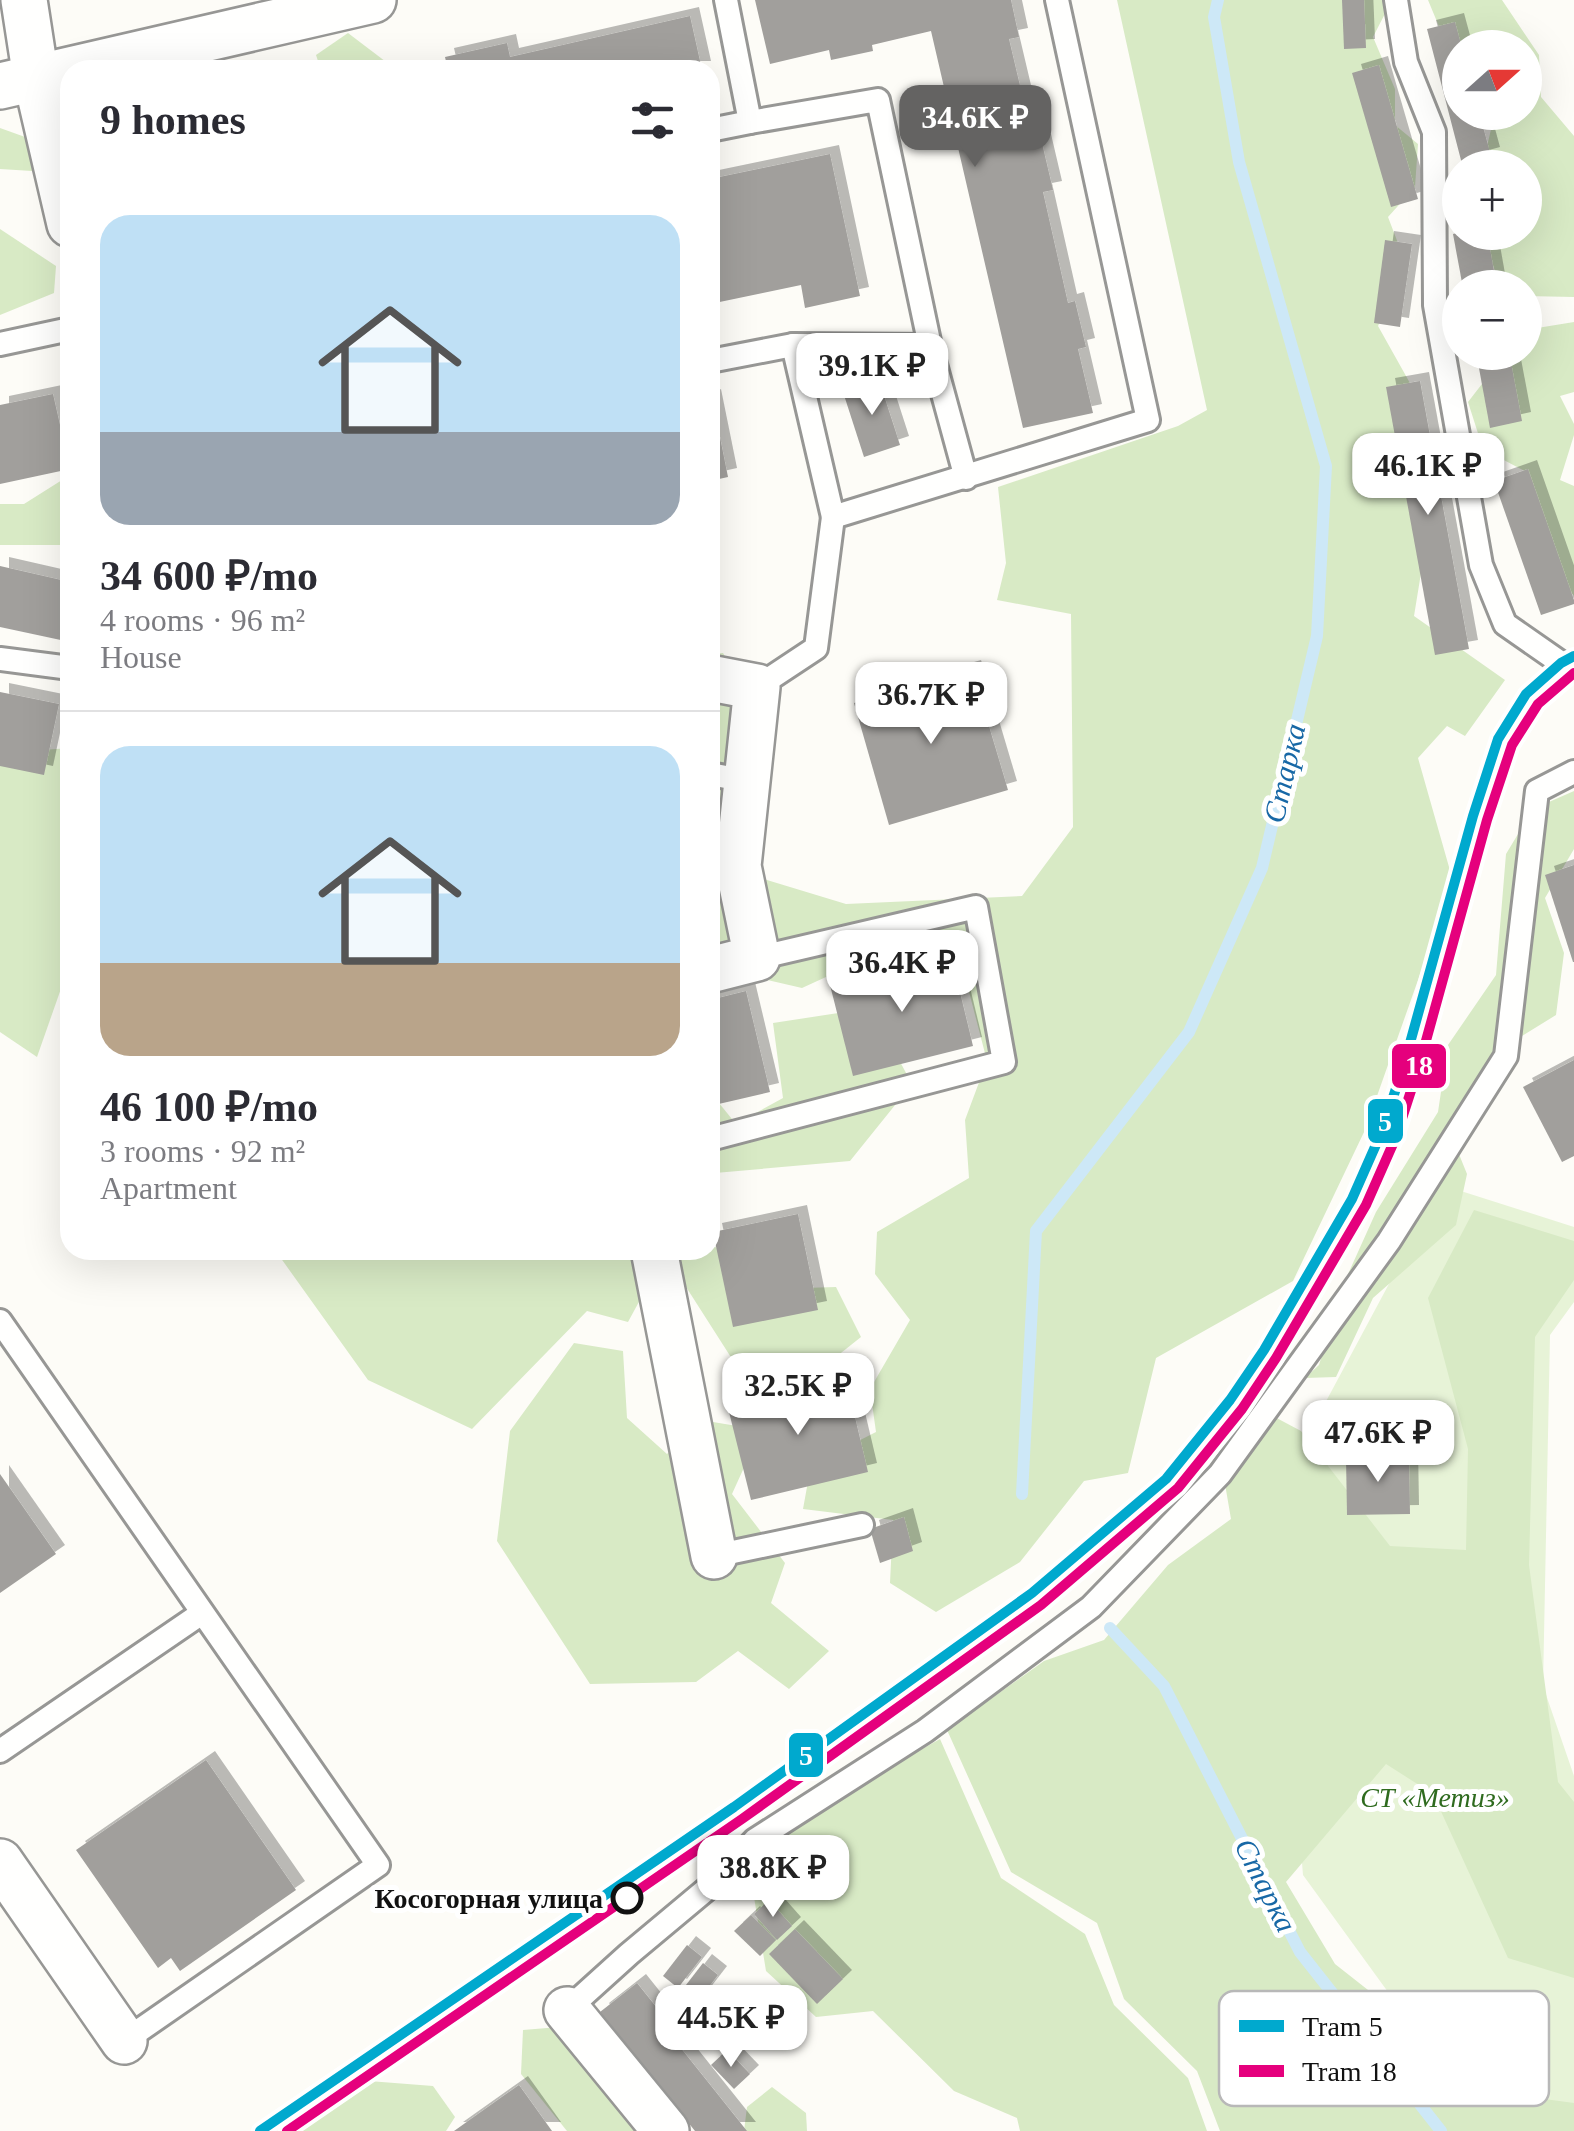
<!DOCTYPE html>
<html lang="en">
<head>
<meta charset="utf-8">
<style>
	body { margin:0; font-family:Georgia,serif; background:#f7f7f7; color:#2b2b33; height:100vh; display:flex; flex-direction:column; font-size:38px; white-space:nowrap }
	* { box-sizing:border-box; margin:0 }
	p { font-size:32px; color:#7c7c81 }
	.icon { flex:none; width:55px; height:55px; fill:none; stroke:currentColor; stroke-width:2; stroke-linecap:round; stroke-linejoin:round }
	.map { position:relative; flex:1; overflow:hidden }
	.details { position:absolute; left:60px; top:60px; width:660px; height:1200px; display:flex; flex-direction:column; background:#fff; border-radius:30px; box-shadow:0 10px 40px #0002 }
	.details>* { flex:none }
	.needle { width:65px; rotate:69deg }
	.fabs { position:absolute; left:1442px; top:30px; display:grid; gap:20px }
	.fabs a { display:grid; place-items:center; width:100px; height:100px; border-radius:50%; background:#fff; box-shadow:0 10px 40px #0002; font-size:50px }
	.price { position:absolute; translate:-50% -85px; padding:0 22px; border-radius:20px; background:#fff; color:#222; font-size:32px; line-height:65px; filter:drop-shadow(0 2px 5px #0008) }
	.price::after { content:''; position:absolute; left:50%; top:60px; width:30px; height:22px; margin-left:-15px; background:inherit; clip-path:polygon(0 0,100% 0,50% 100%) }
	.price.on { background:#646362; color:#fff }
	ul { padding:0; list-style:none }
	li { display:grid; align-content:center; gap:20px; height:530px; padding:0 40px }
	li+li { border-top:2px solid #e1e1e2 }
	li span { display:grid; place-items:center; height:310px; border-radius:30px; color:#555 }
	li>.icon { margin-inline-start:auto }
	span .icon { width:180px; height:180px; fill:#fffc; stroke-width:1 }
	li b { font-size:42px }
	h2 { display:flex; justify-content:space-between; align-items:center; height:120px; padding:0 40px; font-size:42px }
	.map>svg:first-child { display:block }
</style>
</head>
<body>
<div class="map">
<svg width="1574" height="2131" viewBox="0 0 1574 2131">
	<defs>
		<filter id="shadow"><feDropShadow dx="9" dy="-9" stdDeviation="0" flood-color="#0004"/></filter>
	</defs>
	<rect width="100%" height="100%" fill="#fdfcf7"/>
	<path fill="#e7f3d7" d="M1442 1185 1574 1227V1302L1550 1335 1543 1686 1574 1776V2131H1489L1303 1875 1284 1641 1316 1420Z"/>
	<g fill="#d8eac5">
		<path d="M1117 0H1392L1373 37 1395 89V125L1418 144 1415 187 1388 217 1406 264 1378 326 1420 401 1429 524 1414 616 1505 680 1465 736 1447 726 1418 758 1453 881 1365 1130 1293 1281 1156 1358 1128 1473 1084 1481 1020 1562 936 1612 890 1583 893 1520 803 1509 811 1465 876 1432 870 1389 910 1320 875 1274 877 1232 969 1178 965 1120 987 1061 954 934 887 949 802 988 746 975 710 983V780L715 758 710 752V654L723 653 750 698 754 876 846 904 1022 896 1073 827 1071 614 997 600 1006 563 998 487 1178 426 1207 410Z"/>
		<path d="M1428 0H1502L1539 55 1541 97 1574 136V297L1525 296V288L1501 287 1481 233 1525 232V168L1482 167 1495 113 1525 112V48H1460L1450 53Z"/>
		<path d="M348 33 394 68 393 70H321L316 55Z"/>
		<path d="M0 128 39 142 32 171 0 169Z"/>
		<path d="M0 229 56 266 54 293 0 315Z"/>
		<path d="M1574 322V392L1560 396 1574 424V435L1560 480 1574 486V596L1516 517 1530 474 1483 449 1468 402 1506 353 1525 352V330Z"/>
		<path d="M70 475V545H0V504H24Z"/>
		<path d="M70 748V963L37 1057 0 1032V753Z"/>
		<path d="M1574 791V849L1545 898 1564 953 1556 1015 1496 1052 1448 1127 1467 1174 1456 1225 1373 1298 1336 1377 1305 1378 1319 1365 1344 1283 1376 1212 1438 1112 1448 1045 1496 975 1506 854 1533 809Z"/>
		<path d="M871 1008 912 1084 850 1161 715 1173 710 1187V1092L736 1124 783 1098 773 1023Z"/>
		<path d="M1474 1210 1574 1241V1280L1535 1337 1529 1565 1558 1782 1574 1802V1978L1508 1958 1433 1794 1386 1764 1286 1882 1335 1964 1499 2093 1574 2103V2131H1220L1197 2071 1124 1999 1097 1923 1011 1872 947 1730 1044 1661 1104 1640 1168 1565 1231 1519 1219 1449 1256 1407 1301 1431 1390 1546 1466 1550 1468 1449 1428 1298Z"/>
		<path d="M710 1243 771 1289 836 1287 861 1337 812 1376 734 1362 665 1254 628 1322 587 1311 472 1429 368 1380 275 1250H710Z"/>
		<path d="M574 1343 623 1351 627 1418 667 1454 701 1420 761 1430 732 1494 785 1563 771 1603 829 1651 789 1689 738 1651 696 1682 590 1684 497 1541 510 1431Z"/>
		<path d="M940 1739 1001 1878 1085 1934 1114 2005 1188 2078 1207 2131H1020L1017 2118 954 2091 873 2011 816 2017 766 1971 753 1891 795 1820Z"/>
		<path d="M619 2022 667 2074 662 2131H567L521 2074 523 2030Z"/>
		<path d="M356 2080 433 2086 455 2117 446 2131H290Z"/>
		<path d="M772 2087 806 2113 807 2131H744L747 2107Z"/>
	</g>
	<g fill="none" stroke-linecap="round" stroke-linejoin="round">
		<g stroke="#cde8f7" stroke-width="12">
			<path d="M1022 1494 1036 1231 1189 1032 1262 868 1317 636 1326 466 1239 162 1214 17 1218 0"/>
			<path d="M1110 1628 1164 1686 1300 1952 1441 2131"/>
		</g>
	</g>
	<g fill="#a19f9c" filter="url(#shadow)">
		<path d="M755 0H1011L1019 37 1009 39 1034 145 1042 143 1053 190 1043 192 1068 303 1075 301 1086 347 1078 349 1093 413 1023 428 931 31 872 45 873 51 831 60 829 50 770 64Z"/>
		<path d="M1342 0H1364L1366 48 1344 49Z"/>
		<path d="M690 16 702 70H448L445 57 507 43 510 57Z"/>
		<path d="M1455 22 1462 48H1460V112H1479L1491 156 1462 164 1427 29Z"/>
		<path d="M1379 65 1418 199 1391 207 1352 73Z"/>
		<path d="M830 154 860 296 805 308 801 285 710 304V179Z"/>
		<path d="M1461 232H1487L1497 288H1463L1453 234Z"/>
		<path d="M1385 240 1412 244 1400 327 1374 323Z"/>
		<path d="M1476 352H1509L1522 421 1490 428Z"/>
		<path d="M879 380 900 445 864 457 843 392Z"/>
		<path d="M1420 381 1469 649 1435 655 1386 387Z"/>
		<path d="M53 394 70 469 0 484V405Z"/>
		<path d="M712 398 728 477 710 481V399Z"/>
		<path d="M1528 469 1574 600V604L1541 615 1494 481Z"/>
		<path d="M0 566 70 582V642L0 627Z"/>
		<path d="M972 669 1008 790 889 825 854 703Z"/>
		<path d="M0 692 59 704 44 775 0 766Z"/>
		<path d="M1574 865V962H1573L1545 875Z"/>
		<path d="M951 955 973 1046 853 1076 830 985Z"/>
		<path d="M746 991 770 1092 710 1106V1000Z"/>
		<path d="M1574 1060V1156L1562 1162 1523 1087Z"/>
		<path d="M798 1214 818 1310 733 1327 713 1232Z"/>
		<path d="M845 1375 868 1472 751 1500 727 1404Z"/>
		<path d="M1409 1456 1410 1514 1347 1515 1346 1457Z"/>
		<path d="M0 1474 56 1554 0 1593Z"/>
		<path d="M904 1517 913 1551 880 1563 870 1529Z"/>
		<path d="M206 1760 296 1890 180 1971 171 1958 158 1968 76 1850Z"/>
		<path d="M780 1844 791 1859 764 1880 752 1865Z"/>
		<path d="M769 1900 792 1926 777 1940 754 1914Z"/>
		<path d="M751 1915 776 1940 760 1956 734 1931Z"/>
		<path d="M795 1929 843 1979 817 2004 769 1954Z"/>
		<path d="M687 1945 702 1957 678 1988 663 1976Z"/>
		<path d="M703 1963 718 1975 694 2006 679 1994Z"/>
		<path d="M637 1983 661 2013 656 2017 747 2131H695L600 2012Z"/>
		<path d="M727 2050 750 2074 734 2089 711 2065Z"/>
		<path d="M519 2085 552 2131H454Z"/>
	</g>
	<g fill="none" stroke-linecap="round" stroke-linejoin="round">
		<defs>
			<g id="lane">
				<path d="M726 0 750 122 878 100 930 346 966 478"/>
				<path d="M1396 0 1406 62 1434 132 1435 305 1481 565 1505 624 1561 663"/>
				<path d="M710 130 750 122"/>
				<path d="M0 344 70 329"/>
				<path d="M793 345 833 517"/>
				<path d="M710 361 793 345 930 346"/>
				<path d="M0 659 70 668"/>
				<path d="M757 687 816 648 833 517 1148 420 1057 0"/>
				<path d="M710 774 747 781"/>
				<path d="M710 1139 1004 1062 976 907 757 958"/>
				<path d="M0 1321 378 1865 124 2041"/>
				<path d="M714 1556 862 1525"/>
				<path d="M0 1751 202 1613"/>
				<path d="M567 2010 629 1954 714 1883 755 1840 925 1731 1091 1607 1220 1474 1389 1241 1506 1056 1537 791 1574 772"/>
			</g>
			<g id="street">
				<path d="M24 0 36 78 70 224"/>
				<path d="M0 86 373 0"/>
				<path d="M710 678 757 687 738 866 757 958 710 970"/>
				<path d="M654 1250 714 1556"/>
				<path d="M0 1862 124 2041"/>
				<path d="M567 2010 666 2131"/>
			</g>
		</defs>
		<use href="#lane" stroke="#979795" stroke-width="28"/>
		<use href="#street" stroke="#979795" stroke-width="50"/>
		<use href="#lane" stroke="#fffffe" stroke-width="22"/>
		<use href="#street" stroke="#fffffe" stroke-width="45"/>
		<defs>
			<path id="tram-1" d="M260 2131 734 1807 1032 1593 1166 1479 1230 1400 1264 1350 1352 1199 1382 1131 1405 1061 1473 816 1498 739 1526 694 1561 663 1574 656"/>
			<path id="tram-2" d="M287 2131 742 1819 1041 1605 1178 1488 1242 1409 1276 1358 1366 1205 1396 1137 1419 1066 1487 820 1512 745 1538 704 1574 673"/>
		</defs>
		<use href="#tram-1" stroke="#fff" stroke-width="18"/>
		<use href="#tram-2" stroke="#fff" stroke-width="18"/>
		<use href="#tram-1" stroke="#00a9ce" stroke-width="10"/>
		<use href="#tram-2" stroke="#e5007d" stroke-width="10"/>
	</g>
	<circle fill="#fff" stroke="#111" stroke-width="5" cx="627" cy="1898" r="14"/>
	<g text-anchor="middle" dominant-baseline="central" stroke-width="10" stroke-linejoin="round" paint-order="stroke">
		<g font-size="28" font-style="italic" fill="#2f6b1f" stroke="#fff">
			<text x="1435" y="1797">СТ «Метиз»</text>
		</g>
		<g font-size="28" font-weight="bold" fill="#111" stroke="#fff" text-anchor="end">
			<text x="603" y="1898">Косогорная улица</text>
		</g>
		<g font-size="30" font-style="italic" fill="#1768a6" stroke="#fff">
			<text transform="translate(1284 773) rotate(-77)">Старка</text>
			<text transform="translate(1266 1885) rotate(63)">Старка</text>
		</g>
	</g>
	<rect x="1219" y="1991" width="330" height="115" rx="15" fill="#fff" stroke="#b8b8b8" stroke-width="2.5"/>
	<rect x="1239" y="2020" width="45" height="12" fill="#00a9ce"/>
	<rect x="1239" y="2065" width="45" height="12" fill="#e5007d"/>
	<g font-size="28" fill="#111">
		<text x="1302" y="2036">Tram 5</text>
		<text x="1302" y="2081">Tram 18</text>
	</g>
	<g stroke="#fff" stroke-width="4">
		<rect x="1390" y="1042" width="58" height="48" rx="10" fill="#e5007d"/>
		<rect x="1366" y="1097" width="39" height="48" rx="10" fill="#00a9ce"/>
		<rect x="787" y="1731" width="38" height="48" rx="10" fill="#00a9ce"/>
	</g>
	<g font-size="28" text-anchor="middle" font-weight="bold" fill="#fff">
		<text x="1419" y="1075">18</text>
		<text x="1385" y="1131">5</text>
		<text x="806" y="1765">5</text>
	</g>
</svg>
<div class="fabs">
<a><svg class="needle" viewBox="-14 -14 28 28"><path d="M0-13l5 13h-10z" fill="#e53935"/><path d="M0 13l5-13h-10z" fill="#7c7c81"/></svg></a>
<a>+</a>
<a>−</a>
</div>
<b class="price on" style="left:975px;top:170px">34.6K ₽</b>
<b class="price" style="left:872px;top:418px">39.1K ₽</b>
<b class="price" style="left:1428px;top:518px">46.1K ₽</b>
<b class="price" style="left:931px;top:747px">36.7K ₽</b>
<b class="price" style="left:902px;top:1015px">36.4K ₽</b>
<b class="price" style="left:798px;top:1438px">32.5K ₽</b>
<b class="price" style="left:1378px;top:1485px">47.6K ₽</b>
<b class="price" style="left:773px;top:1920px">38.8K ₽</b>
<b class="price" style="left:731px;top:2070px">44.5K ₽</b>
<section class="details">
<h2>9 homes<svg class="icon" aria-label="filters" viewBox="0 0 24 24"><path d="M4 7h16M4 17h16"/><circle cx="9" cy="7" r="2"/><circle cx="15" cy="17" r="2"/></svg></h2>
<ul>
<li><span style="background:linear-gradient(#bfe0f5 70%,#9aa5b1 0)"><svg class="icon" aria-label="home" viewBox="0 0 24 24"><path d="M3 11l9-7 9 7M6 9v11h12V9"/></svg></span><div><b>34 600 ₽/mo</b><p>4 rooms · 96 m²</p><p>House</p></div></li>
<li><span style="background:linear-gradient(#bfe0f5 70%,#b9a48a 0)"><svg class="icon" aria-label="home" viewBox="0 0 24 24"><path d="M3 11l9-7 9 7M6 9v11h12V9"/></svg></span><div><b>46 100 ₽/mo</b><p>3 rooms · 92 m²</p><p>Apartment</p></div></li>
</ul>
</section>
</div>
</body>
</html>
